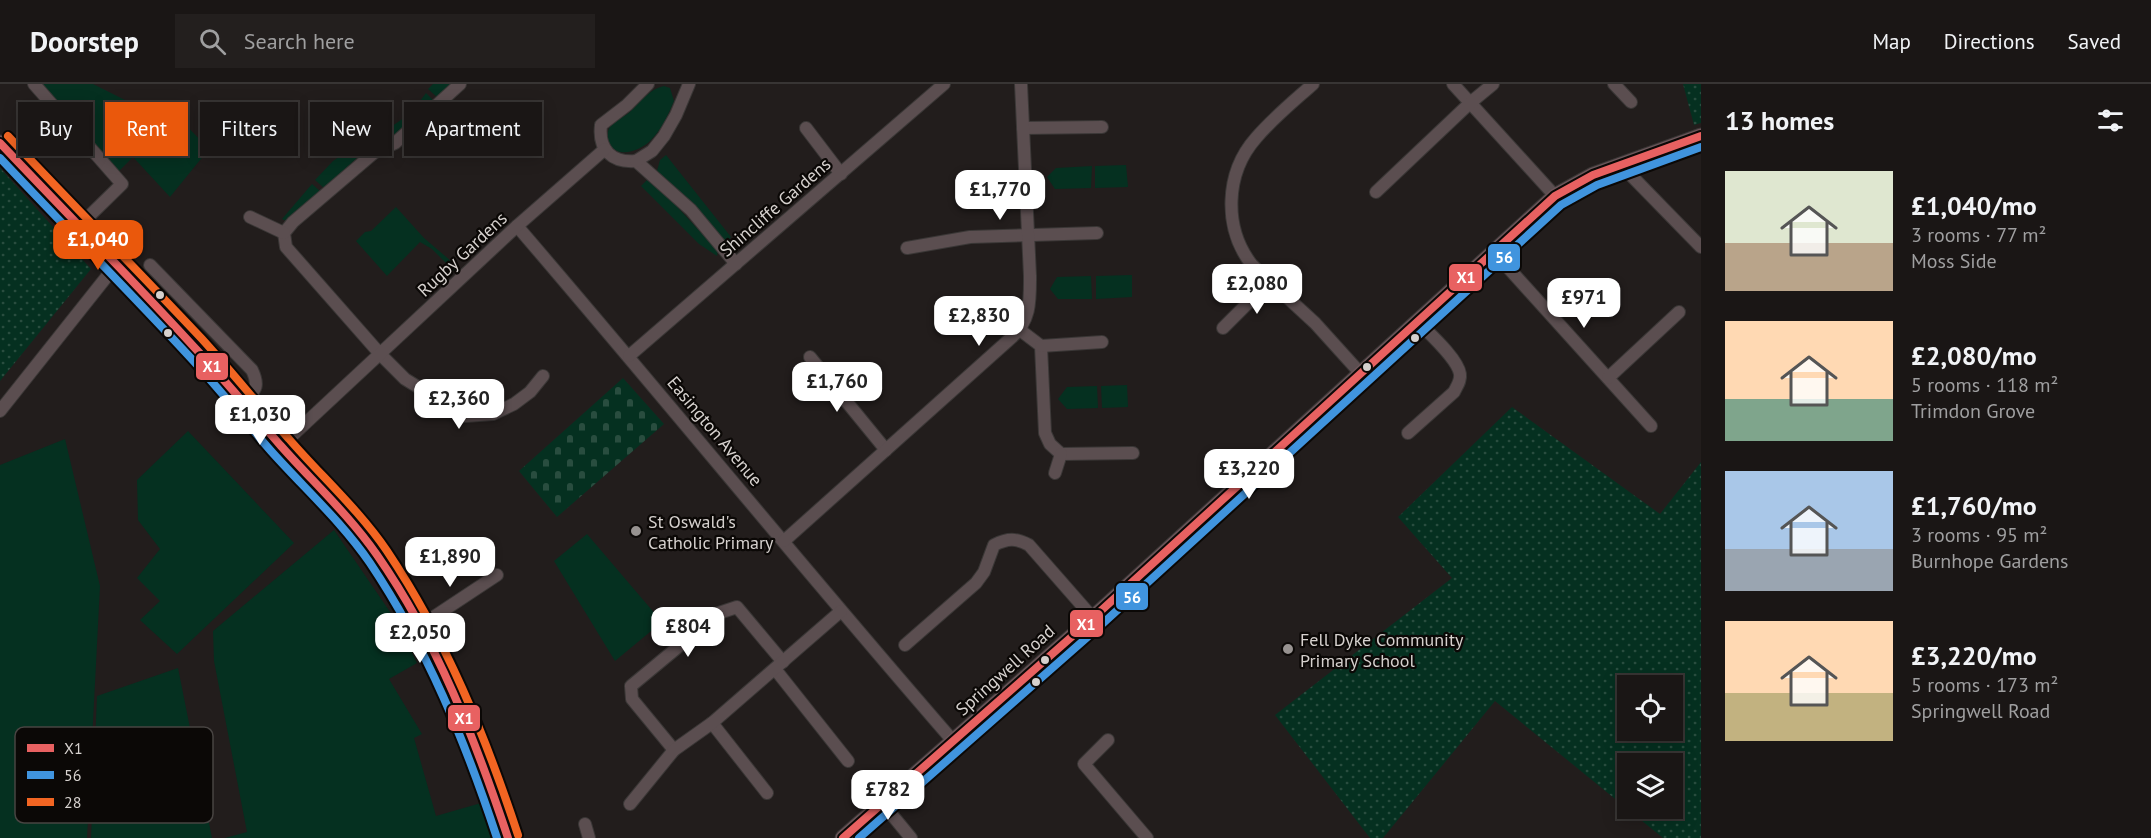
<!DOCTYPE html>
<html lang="en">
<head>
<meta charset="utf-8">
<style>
	body { margin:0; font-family:"PT Sans",sans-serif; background:#231f1e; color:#f1f3f6; height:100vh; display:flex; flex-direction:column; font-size:22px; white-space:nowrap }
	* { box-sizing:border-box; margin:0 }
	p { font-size:20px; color:#9f9fa0 }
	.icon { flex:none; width:33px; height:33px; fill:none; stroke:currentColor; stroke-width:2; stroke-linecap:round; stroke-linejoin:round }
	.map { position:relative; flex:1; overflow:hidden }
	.details { display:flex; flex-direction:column; background:#1a1615; width:450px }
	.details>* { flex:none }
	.banner { position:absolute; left:18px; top:18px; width:570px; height:54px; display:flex; gap:12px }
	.tools { position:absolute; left:1617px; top:591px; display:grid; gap:12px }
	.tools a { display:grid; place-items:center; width:66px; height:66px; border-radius:0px; background:#1a1615; box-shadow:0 3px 15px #0003,0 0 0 2px #383534; font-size:30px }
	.price { position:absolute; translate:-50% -51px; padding:0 14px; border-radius:12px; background:#fff; color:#222; font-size:20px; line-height:39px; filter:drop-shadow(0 2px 3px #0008) }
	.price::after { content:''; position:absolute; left:50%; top:36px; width:18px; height:14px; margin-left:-9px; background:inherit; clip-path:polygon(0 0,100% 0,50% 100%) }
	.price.on { background:#ea580c; color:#fff }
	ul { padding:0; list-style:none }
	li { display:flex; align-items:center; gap:18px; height:150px; padding:0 24px }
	li span { display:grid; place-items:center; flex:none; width:168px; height:120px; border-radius:0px; color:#555 }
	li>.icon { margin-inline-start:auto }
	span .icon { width:72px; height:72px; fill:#fffc; stroke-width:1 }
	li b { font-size:26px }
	h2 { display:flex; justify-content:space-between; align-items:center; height:72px; padding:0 24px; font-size:26px }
	.tag { padding:0 21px; border-radius:0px; background:#1a1615; box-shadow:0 3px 15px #0003,0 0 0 2px #383534; font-size:21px; line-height:54px }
	.tag.on { background:#ea580c; color:#fff }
	header { display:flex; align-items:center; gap:36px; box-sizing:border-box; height:84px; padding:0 30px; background:#1a1615; border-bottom:2px solid #383534 }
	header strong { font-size:28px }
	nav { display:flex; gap:33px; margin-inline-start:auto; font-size:21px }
	.search { width:420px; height:54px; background:#231f1e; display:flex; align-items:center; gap:15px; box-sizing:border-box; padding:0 21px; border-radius:0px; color:#9f9fa0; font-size:22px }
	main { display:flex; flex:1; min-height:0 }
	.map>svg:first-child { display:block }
</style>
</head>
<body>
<header>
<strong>Doorstep</strong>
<div class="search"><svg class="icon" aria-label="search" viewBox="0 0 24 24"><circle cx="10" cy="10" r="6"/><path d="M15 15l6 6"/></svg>Search here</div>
<nav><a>Map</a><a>Directions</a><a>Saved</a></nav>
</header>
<main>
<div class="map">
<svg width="1701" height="754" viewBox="0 0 1701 754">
	<defs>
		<pattern id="cemetery-stones" width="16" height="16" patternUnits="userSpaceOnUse" patternTransform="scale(1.5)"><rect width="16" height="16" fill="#053020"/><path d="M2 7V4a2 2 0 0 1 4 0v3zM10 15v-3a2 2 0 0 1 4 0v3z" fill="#294d3f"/></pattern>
		<pattern id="park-dots" width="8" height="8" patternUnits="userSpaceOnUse" patternTransform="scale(1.5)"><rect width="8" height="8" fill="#053020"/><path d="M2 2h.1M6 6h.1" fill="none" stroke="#294d3f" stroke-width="1.8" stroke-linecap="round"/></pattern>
	</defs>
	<rect width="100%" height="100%" fill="#221d1c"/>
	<g fill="#053020">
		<path d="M41 0H93L163 35 173 28 209 65 170 113 133 73 119 87Z"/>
		<path d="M433 0H454L438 14 428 5Z"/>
		<path d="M664 2 670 4 674 17C668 31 662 45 651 56 645 63 630 70 621 68 610 67 604 52 610 43 615 36 625 33 632 26 642 16 650 5 664 2Z"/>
		<path d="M426 9 434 17C419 31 397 58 375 54L411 29Z"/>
		<path d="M356 23 384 42 370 49 351 34V31Z"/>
		<path d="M358 60 360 66 358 73 324 104 315 96 333 77Z"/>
		<path d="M666 71 731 153 726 160 693 119 657 87 660 76Z"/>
		<path d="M1126 81 1128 103 1095 104V82Z"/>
		<path d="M1092 82 1091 104 1055 105 1047 93 1056 84Z"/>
		<path d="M647 96 669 114 718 167 717 172 699 160 641 102Z"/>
		<path d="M312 100 320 107 286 137 282 135Z"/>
		<path d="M396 123 424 154 458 183 454 187 432 165 420 158 387 192 356 157 365 148 371 147Z"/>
		<path d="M1132 191V213L1096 215V192Z"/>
		<path d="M1091 192 1092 215H1058L1050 205 1057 193Z"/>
		<path d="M1127 301 1128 323 1102 324 1101 302Z"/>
		<path d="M1097 302 1098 324 1067 325 1058 315 1067 303Z"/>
		<path d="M188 347 294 459 177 570 140 536 160 517 137 494 160 465 138 436 137 396Z"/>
		<path d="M65 355 100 502 87 754H0V381Z"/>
		<path d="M334 446 399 541 417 579 389 595 422 650 414 654 436 732 488 717 499 754H225L247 748 214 577 213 547Z"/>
		<path d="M587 450 662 538 615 577 554 477Z"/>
		<path d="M178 584 212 754H91L97 612Z"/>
	</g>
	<path fill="url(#cemetery-stones)" d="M623 294 664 340 557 433 519 387Z"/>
	<g fill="url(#park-dots)" fill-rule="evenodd">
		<path d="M1683 0H1701V39L1694 41Z"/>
		<path d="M0 84 91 185 0 297Z"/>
		<path d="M1512 323 1660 430 1701 378V754H1663L1495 617 1383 754H1370L1275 631 1452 494 1398 433ZM1628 602H1672V646H1628ZM1628 680H1672V724H1628Z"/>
	</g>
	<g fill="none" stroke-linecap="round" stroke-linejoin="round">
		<defs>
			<g id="minor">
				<path d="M34 0 122 100 78 143"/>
				<path d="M460 0 395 59 375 68 293 138 284 149 286 163 381 271 405 295 465 332 493 330 514 320 530 308 543 292"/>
				<path d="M648 0 627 21 601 41C598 66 612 79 636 77L691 126 736 180"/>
				<path d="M1313 0C1294 17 1273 34 1256 54 1225 89 1223 144 1252 181L1315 239 1362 291"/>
				<path d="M1453 0 1555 112"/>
				<path d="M1614 0 1631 18"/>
				<path d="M337 35 375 68"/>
				<path d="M806 44 841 90"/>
				<path d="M1023 44 1102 43"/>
				<path d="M636 77 652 67 664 52 676 31 689 0"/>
				<path d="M1620 80 1701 163"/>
				<path d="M1376 108 1470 19 1493 0"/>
				<path d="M250 133 284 149"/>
				<path d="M517 142C664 313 806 488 954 658"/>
				<path d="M907 164 970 153 1097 149"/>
				<path d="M1494 168 1651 342"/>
				<path d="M150 181 252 286C260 303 255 306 244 319"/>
				<path d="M1223 244 1269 198"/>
				<path d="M1020 246 1041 262 1045 349 1050 360 1061 370 1133 369"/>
				<path d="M1041 262 1102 258"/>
				<path d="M629 272 944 0"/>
				<path d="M810 273 886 366"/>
				<path d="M1608 294 1679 228"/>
				<path d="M0 327 116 181"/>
				<path d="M1408 349 1454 308C1457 302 1461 297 1460 290 1458 275 1430 250 1419 239"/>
				<path d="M281 362 517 142 605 65"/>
				<path d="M1055 389 1061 370"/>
				<path d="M784 457 1011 254C1031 237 1030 216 1030 192L1021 0"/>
				<path d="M420 542 497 491"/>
				<path d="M905 561 976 499 984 488 994 461C1008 454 1016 454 1029 461L1093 534"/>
				<path d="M775 585 848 677"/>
				<path d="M712 639 767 709"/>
				<path d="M1108 656 1084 680 1147 754"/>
				<path d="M674 666 632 615 631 602 719 529 737 523 783 578"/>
				<path d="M630 720 674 666 712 639 841 527"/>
				<path d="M883 720 911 754"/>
				<path d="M585 740 589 754"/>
			</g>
			<g id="major">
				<path d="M0 59C73 137 150 213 222 293 242 315 261 339 281 362 313 398 349 431 377 471 436 556 477 656 508 754"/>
				<path d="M843 754 1093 534 1555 112 1593 91 1701 52"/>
			</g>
		</defs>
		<use href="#minor" stroke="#3a3736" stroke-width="14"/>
		<use href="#major" stroke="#3a3736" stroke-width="17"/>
		<use href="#minor" stroke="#5b4e50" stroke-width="12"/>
		<use href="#major" stroke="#6b5559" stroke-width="15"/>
		<defs>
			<g id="bus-1">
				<path d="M0 59C64 127 131 194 194 263 224 295 252 329 281 362 313 398 349 431 377 471 437 557 475 655 508 754"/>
				<path d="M843 754 1093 534 1555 112 1593 91 1701 52"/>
			</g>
			<g id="bus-2">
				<path d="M0 74C62 140 126 204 188 271 217 302 243 335 271 367 304 404 342 438 370 479 427 564 465 657 497 754"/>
				<path d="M859 754 1100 542 1561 121 1597 101 1701 63"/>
			</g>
			<path id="bus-3" d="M8 52C72 120 138 187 202 255 232 288 259 322 289 355 321 392 359 426 387 467 446 555 485 651 518 751"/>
		</defs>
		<use href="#bus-1" stroke="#0b0806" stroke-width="12"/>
		<use href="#bus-2" stroke="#0b0806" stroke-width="12"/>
		<use href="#bus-3" stroke="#0b0806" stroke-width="12"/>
		<use href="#bus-1" stroke="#e86161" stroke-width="8"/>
		<use href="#bus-2" stroke="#4094de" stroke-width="8"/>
		<use href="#bus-3" stroke="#f26522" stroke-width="8"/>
	</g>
	<g fill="#d6d1ce" stroke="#0b0806" stroke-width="2">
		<circle cx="160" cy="211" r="5"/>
		<circle cx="168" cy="249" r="5"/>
		<circle cx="1415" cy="254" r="5"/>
		<circle cx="1367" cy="283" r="5"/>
		<circle cx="1045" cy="576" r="5"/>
		<circle cx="1036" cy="598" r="5"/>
	</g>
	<g fill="#979290" stroke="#0b0806" stroke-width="2">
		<circle cx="636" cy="447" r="6"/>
		<circle cx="1288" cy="565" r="6"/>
	</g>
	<g text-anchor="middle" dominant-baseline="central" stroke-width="4.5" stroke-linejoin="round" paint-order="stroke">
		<g font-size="18" fill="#d6d1ce" stroke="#0b0806">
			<text transform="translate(775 123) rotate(-41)">Shincliffe Gardens</text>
			<text transform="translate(462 170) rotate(-43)">Rugby Gardens</text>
			<text transform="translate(715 347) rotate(50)">Easington Avenue</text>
			<text transform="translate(1005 586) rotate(-42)">Springwell Road</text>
		</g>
		<g font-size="18" fill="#d6d1ce" stroke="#0b0806" text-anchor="start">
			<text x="648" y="437">St Oswald's<tspan x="648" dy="21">Catholic Primary</tspan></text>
			<text x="1300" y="555">Fell Dyke Community<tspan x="1300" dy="21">Primary School</tspan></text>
		</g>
	</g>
	<rect x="15" y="643" width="198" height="96" rx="9" fill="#0b0806" stroke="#484442" stroke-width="1.5"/>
	<rect x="27" y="660" width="27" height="8" fill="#e86161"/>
	<rect x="27" y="687" width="27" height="8" fill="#4094de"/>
	<rect x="27" y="714" width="27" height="8" fill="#f26522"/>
	<g font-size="16" fill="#d6d1ce">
		<text x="64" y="670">X1</text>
		<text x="64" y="697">56</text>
		<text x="64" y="724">28</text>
	</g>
	<g stroke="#0b0806" stroke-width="2">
		<rect x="1487" y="159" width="34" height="29" rx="6" fill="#4094de"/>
		<rect x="1448" y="179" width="35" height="29" rx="6" fill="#e86161"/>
		<rect x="195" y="268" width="34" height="29" rx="6" fill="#e86161"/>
		<rect x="1115" y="498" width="34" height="29" rx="6" fill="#4094de"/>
		<rect x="1069" y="525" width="35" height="29" rx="6" fill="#e86161"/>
		<rect x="447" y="620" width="34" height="28" rx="6" fill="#e86161"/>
	</g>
	<g font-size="16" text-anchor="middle" font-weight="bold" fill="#fff">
		<text x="1504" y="179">56</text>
		<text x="1466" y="199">X1</text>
		<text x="212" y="288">X1</text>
		<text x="1132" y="519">56</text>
		<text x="1086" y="546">X1</text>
		<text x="464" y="640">X1</text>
	</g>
</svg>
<div class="tools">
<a><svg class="icon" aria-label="locate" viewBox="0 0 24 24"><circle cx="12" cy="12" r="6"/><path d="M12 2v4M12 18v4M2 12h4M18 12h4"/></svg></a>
<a><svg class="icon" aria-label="layers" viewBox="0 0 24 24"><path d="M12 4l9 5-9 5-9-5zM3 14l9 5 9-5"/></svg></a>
</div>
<b class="price" style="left:1000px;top:137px">£1,770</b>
<b class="price on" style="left:98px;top:187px">£1,040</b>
<b class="price" style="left:1257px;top:231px">£2,080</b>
<b class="price" style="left:1584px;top:245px">£971</b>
<b class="price" style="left:979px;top:263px">£2,830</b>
<b class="price" style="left:837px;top:329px">£1,760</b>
<b class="price" style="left:459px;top:346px">£2,360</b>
<b class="price" style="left:260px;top:362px">£1,030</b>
<b class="price" style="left:1249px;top:416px">£3,220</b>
<b class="price" style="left:450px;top:504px">£1,890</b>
<b class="price" style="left:688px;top:574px">£804</b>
<b class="price" style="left:420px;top:580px">£2,050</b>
<b class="price" style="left:888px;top:737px">£782</b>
<div class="banner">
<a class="tag">Buy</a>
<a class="tag on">Rent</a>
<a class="tag">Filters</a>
<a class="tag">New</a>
<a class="tag">Apartment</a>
</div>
</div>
<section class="details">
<h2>13 homes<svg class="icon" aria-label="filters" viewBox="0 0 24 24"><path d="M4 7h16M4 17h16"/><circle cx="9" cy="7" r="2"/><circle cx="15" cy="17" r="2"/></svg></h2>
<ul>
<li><span style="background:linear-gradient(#dfe7d0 60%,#b9a48a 0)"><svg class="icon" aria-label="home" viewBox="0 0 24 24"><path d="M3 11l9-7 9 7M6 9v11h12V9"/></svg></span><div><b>£1,040/mo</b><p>3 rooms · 77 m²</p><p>Moss Side</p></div></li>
<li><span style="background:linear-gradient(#ffd9b3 65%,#7fa58c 0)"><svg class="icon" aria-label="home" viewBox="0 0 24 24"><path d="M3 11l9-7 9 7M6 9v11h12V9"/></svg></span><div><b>£2,080/mo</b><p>5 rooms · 118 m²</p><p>Trimdon Grove</p></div></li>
<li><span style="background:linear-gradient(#a9c7e8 65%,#9aa5b1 0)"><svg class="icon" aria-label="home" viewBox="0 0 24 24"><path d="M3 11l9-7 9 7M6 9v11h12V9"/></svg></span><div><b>£1,760/mo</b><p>3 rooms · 95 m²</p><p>Burnhope Gardens</p></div></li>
<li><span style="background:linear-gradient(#ffd9b3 60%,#c2b280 0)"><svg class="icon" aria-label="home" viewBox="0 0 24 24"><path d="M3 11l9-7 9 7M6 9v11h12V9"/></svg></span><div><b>£3,220/mo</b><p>5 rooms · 173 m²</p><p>Springwell Road</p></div></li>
</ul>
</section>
</main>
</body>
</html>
